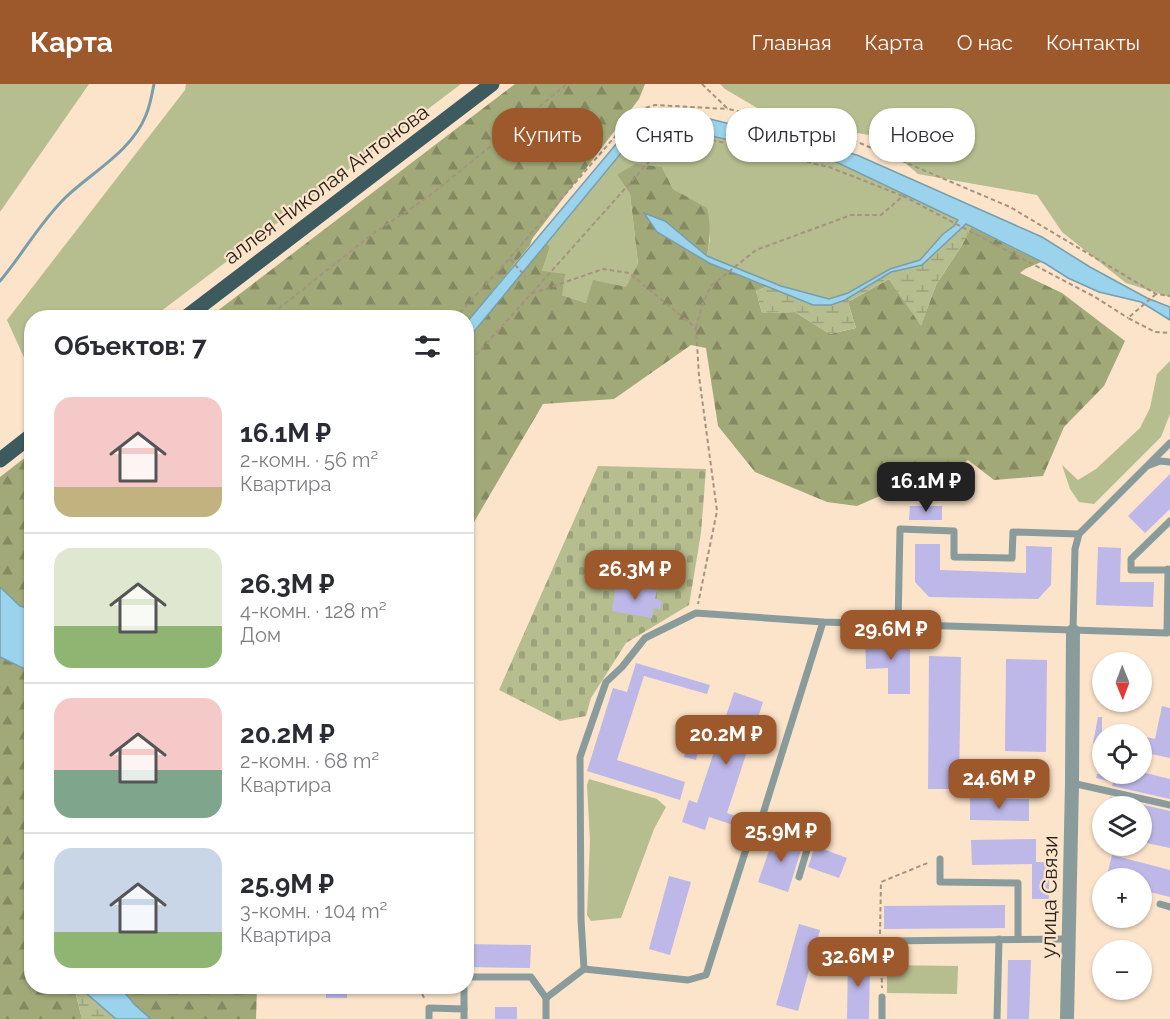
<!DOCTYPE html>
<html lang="ru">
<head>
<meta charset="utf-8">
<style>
	body { margin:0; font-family:Raleway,sans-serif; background:#f7f7f7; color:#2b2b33; height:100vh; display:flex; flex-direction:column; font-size:22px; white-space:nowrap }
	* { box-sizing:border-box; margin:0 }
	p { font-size:20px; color:#7c7c81 }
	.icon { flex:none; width:33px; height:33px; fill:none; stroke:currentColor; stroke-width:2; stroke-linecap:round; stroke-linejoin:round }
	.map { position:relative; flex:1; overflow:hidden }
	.side { position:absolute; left:24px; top:226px; width:450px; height:684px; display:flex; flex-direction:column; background:#fff; border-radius:24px; box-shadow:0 2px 4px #0004 }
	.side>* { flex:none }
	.top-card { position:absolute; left:492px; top:24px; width:570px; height:54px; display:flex; gap:12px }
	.needle { width:39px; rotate:179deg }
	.tools { position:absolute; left:1092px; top:568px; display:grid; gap:12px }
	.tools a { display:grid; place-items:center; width:60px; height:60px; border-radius:50%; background:#fff; box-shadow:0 2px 4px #0004; font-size:30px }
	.price { position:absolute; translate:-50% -51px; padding:0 14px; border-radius:12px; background:#9d592b; color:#fff; font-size:20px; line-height:39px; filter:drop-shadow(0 2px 3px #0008) }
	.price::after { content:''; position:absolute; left:50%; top:36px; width:18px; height:14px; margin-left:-9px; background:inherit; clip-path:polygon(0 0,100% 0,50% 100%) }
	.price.on { background:#222; color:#fff }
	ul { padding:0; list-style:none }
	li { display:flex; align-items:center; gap:18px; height:150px; padding:0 30px }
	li+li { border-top:2px solid #e1e1e2 }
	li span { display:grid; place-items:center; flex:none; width:168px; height:120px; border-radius:18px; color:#555 }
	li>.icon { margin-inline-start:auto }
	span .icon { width:72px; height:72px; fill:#fffc; stroke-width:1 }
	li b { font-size:26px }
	h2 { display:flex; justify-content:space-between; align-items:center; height:72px; padding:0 30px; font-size:26px }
	.chip { padding:0 21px; border-radius:24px; background:#fff; box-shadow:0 2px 4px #0004; font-size:21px; line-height:54px }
	.chip.on { background:#9d592b; color:#fff }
	header { display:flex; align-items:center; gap:36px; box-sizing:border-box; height:84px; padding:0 30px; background:#9d592b; color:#fff }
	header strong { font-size:28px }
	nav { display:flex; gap:33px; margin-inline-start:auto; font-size:21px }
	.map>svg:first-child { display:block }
</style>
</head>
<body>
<header>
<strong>Карта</strong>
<nav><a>Главная</a><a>Карта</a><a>О нас</a><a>Контакты</a></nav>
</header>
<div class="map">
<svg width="1170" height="935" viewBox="0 0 1170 935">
	<defs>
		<pattern id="forest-firs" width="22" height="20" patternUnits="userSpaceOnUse" patternTransform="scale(1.5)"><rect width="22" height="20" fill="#a2a978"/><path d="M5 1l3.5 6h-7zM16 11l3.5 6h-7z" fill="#848961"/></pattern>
		<pattern id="wetland-marsh" width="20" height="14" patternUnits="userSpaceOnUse" patternTransform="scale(1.5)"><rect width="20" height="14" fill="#b6bd8f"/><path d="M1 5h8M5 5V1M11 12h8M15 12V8" fill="none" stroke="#9ca27b"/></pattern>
		<pattern id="cemetery-stones" width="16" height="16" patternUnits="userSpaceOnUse" patternTransform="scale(1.5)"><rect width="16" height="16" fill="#b6bd8f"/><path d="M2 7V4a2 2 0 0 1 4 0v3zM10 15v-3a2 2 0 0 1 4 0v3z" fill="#9ca27b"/></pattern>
	</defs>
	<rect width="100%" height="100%" fill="#fbe4ca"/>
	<g fill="#b6bd8f">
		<path d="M0 0H89L0 128Z"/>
		<path d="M186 0H461L152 234H32L31 289 7 236 185 6Z"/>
		<path d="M720 0H1170V213L1126 199 1062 148 1037 111 918 90 873 52 769 31 725 5Z"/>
		<path d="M666 41 762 64 830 75 958 136 954 142 943 150 920 176 890 185 848 209 829 215 781 202 707 172 710 155 706 124 673 105 662 83 617 91 630 110 638 181 626 204 586 219 562 211 542 187 550 163 547 159 631 57 652 43Z"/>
		<path d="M1170 277V330L1161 353 1094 420 1079 418 1070 405 1062 381 1078 396 1096 385 1140 344 1150 324 1157 290Z"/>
		<path d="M589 695 657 715 666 723 654 745 621 834 591 837 587 831 590 757 587 701Z"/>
		<path d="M887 881 958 882 957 910 887 909Z"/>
	</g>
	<g fill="url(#forest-firs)">
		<path d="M515 0H645L639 15 532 155 530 161 467 238 466 234H208Z"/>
		<path d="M635 80 662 83 673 105 707 124C711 140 710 156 707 172L665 137 645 130 657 148 709 179 768 202 756 207 762 229 795 228 830 250 856 244 848 218 889 195 921 241 936 201 962 161 971 143 1041 178 1025 185 1020 189 1062 209 1125 257 1104 302 1064 343 1043 392 994 396 968 376 944 393 933 405H896L857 422 827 418 755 388 718 342 706 264 691 261 614 315 543 320 467 450V256L547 159 550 163 542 187 565 190 562 211 586 219 593 196 626 203 638 180 630 110 617 91Z"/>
		<path d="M31 369V525L20 522 0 503V393Z"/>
		<path d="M0 573 31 588 32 903H74L82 935H0Z"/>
		<path d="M120 903H257L256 935H151L135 921Z"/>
	</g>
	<g fill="url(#wetland-marsh)">
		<path d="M966 140 971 143 962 161 936 201 921 242 889 195 848 218 856 244 830 250 795 228 762 229 756 207 768 202 813 221H831L846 216 891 188 922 181Z"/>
		<path d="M74 903H79L116 935H82Z"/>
	</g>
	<path fill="url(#cemetery-stones)" d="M598 382 706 385 701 449 689 521 626 559 591 614 586 632 560 637 499 606Z"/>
	<g fill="#9ad3eb" stroke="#789eab" stroke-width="1.5">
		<path d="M665 29 710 35 857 71 1042 153 1090 183 1147 214 1170 223V236L1141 218 1099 208 1068 194 1046 180 966 140 922 181 891 188 845 216 831 221H813L709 179 657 148 644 129 665 137 707 172 781 202 829 215 848 209 890 185 920 176 943 150 954 142 958 136 830 75 762 64 666 41 652 43 631 57 467 256V238L617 59 637 40Z"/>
		<path d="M0 503 20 522 31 525V588L0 573Z"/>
		<path d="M79 903H120L135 921 151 935H116Z"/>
	</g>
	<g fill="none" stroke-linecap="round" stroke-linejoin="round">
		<path stroke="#789eab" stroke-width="3" d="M0 197C23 170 40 138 66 113 92 88 132 67 146 31 150 22 152 10 154 0"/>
	</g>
	<g fill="#bdb8e8">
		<path d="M1170 390V425L1145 449 1128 432Z"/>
		<path d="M910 422H942V436H909Z"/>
		<path d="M915 460H940V486L1026 489V462L1052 463 1051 501 1038 515 929 513 915 498Z"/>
		<path d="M1098 463 1121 464 1120 498H1154L1153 523 1096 521Z"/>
		<path d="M616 499 657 506 655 515 662 517 660 526 654 524 652 534 612 527Z"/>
		<path d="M865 552 910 553V610H888V584L866 585Z"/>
		<path d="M929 572 961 573 959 705H928Z"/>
		<path d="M1006 575 1047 576 1046 668 1005 667Z"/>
		<path d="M636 579 710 601 707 610 644 592 617 676 685 698 680 716 587 687 613 604 627 608Z"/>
		<path d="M734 608 763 618 727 729 752 737 749 746 709 733 705 746 682 738 689 716 697 719Z"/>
		<path d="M1162 622 1170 624V674L1142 668V652L1155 655Z"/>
		<path d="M1098 633H1102V660L1093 659Z"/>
		<path d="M691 643 703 646 696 676 684 673Z"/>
		<path d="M1142 688 1170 695V715L1112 702 1113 698 1096 694 1097 690H1142Z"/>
		<path d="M1110 713 1170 727V764L1142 758V723H1108Z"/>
		<path d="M970 714 1029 715V737L970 736Z"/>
		<path d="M775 750 803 760 788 808 758 798Z"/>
		<path d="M1036 755V778H1049V815H1032V780L972 781 971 756Z"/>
		<path d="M815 762 847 774 839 794 808 783Z"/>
		<path d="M1112 771 1170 786V813L1142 806V795H1106Z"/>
		<path d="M669 792 691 798 670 871 649 865Z"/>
		<path d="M1005 821V844L884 845V822Z"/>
		<path d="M799 840 820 846 798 927 776 921Z"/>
		<path d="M466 860 531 861 530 884 466 883Z"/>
		<path d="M848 873 870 874 869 935H847Z"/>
		<path d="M1008 876H1031L1029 935H1007Z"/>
		<rect x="326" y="903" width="21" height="11"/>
		<rect x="495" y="923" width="22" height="12"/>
	</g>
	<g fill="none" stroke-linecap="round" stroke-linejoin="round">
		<g stroke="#a49380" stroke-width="2" stroke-dasharray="4.5 3" stroke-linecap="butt">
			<path d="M702 0 728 25 841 51 1010 123 1156 210 1170 212"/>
			<path d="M510 175 526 193"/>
			<path d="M532 209 663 62 695 52 829 83 903 112"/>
			<path d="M1156 210 1128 234 1155 248 1170 249"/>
			<path d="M267 234 371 151 428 113 567 0"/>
			<path d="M455 234 509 175 638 26 655 21 728 25"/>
			<path d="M696 244 702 221 711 202 756 166 851 131H881L903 112 1095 213 1128 234"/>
			<path d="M466 282 531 210 603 185 629 189 696 244 699 292 717 427 698 520"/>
			<path d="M880 850 881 798 930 778"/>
			<path d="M881 864 882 904"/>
			<path d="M419 903 425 916"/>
		</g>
		<g stroke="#8a9b9c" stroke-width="7">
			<path d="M1149 380 1170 359"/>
			<path d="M1170 437 1131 475V486H1170"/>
			<path d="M898 541 900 445 954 447V473L1012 474 1013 448 1079 450"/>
			<path d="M1073 547 1075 465 1079 450 1147 382 1160 377 1170 378"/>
			<path d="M1072 699 1170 721"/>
			<path d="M940 775V798L1018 799V855"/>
			<path d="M799 793 812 749 762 733 823 538"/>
			<path d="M1160 820 1170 823"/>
			<path d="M880 857 1069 855"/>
			<path d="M584 885 688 896 706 891 748 759"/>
			<path d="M466 893H531L546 914V935"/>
			<path d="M546 914 584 885 581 835 580 673 606 598 622 583 645 554 696 529 823 538 1167 549 1168 485"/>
			<path d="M429 935V924L464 925"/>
			<path d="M464 935V903"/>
			<path d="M882 935V913"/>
			<path d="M997 935 999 855"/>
		</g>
		<path stroke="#8a9b9c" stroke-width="14" d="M1067 935 1072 699 1073 547"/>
		<g stroke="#3d5b5e" stroke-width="15">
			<path d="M185 234 492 0"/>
			<path d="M0 376 32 351"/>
		</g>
	</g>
	<g text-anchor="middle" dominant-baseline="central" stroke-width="4.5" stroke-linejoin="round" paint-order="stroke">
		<g font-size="21" fill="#292117" stroke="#fbe4ca">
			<text transform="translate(326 100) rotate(-37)">аллея Николая Антонова</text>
			<text transform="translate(1049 813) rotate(-89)">улица Связи</text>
		</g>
	</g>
</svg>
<div class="tools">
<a><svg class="needle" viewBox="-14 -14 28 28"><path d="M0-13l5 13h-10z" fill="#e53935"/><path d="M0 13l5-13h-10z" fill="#7c7c81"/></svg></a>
<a><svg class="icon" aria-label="locate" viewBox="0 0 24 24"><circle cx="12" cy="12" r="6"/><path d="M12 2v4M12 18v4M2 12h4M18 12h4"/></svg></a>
<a><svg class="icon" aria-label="layers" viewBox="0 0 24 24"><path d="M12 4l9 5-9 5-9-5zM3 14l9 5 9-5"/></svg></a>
<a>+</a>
<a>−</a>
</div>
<b class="price on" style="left:926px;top:429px">16.1M ₽</b>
<b class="price" style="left:635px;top:517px">26.3M ₽</b>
<b class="price" style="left:891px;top:577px">29.6M ₽</b>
<b class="price" style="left:726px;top:682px">20.2M ₽</b>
<b class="price" style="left:999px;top:726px">24.6M ₽</b>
<b class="price" style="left:781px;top:779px">25.9M ₽</b>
<b class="price" style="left:858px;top:904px">32.6M ₽</b>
<div class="top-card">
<a class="chip on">Купить</a>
<a class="chip">Снять</a>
<a class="chip">Фильтры</a>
<a class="chip">Новое</a>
</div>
<section class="side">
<h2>Объектов: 7<svg class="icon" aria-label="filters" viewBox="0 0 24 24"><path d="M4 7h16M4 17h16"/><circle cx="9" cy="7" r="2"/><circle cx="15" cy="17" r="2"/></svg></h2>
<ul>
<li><span style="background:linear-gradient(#f6c9c9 75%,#c2b280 0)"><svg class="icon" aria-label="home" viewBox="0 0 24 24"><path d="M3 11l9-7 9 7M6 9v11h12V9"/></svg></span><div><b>16.1M ₽</b><p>2-комн. · 56 m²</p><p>Квартира</p></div></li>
<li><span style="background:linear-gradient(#dfe7d0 65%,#8fb573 0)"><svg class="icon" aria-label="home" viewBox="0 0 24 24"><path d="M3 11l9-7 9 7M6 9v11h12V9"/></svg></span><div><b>26.3M ₽</b><p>4-комн. · 128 m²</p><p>Дом</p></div></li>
<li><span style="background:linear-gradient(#f6c9c9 60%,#7fa58c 0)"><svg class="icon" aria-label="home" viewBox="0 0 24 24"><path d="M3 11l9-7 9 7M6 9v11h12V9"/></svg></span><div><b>20.2M ₽</b><p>2-комн. · 68 m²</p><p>Квартира</p></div></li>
<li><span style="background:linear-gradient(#c9d6e8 70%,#8fb573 0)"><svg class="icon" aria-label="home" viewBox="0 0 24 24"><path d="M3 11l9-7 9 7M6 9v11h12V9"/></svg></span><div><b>25.9M ₽</b><p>3-комн. · 104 m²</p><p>Квартира</p></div></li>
</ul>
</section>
</div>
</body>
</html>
